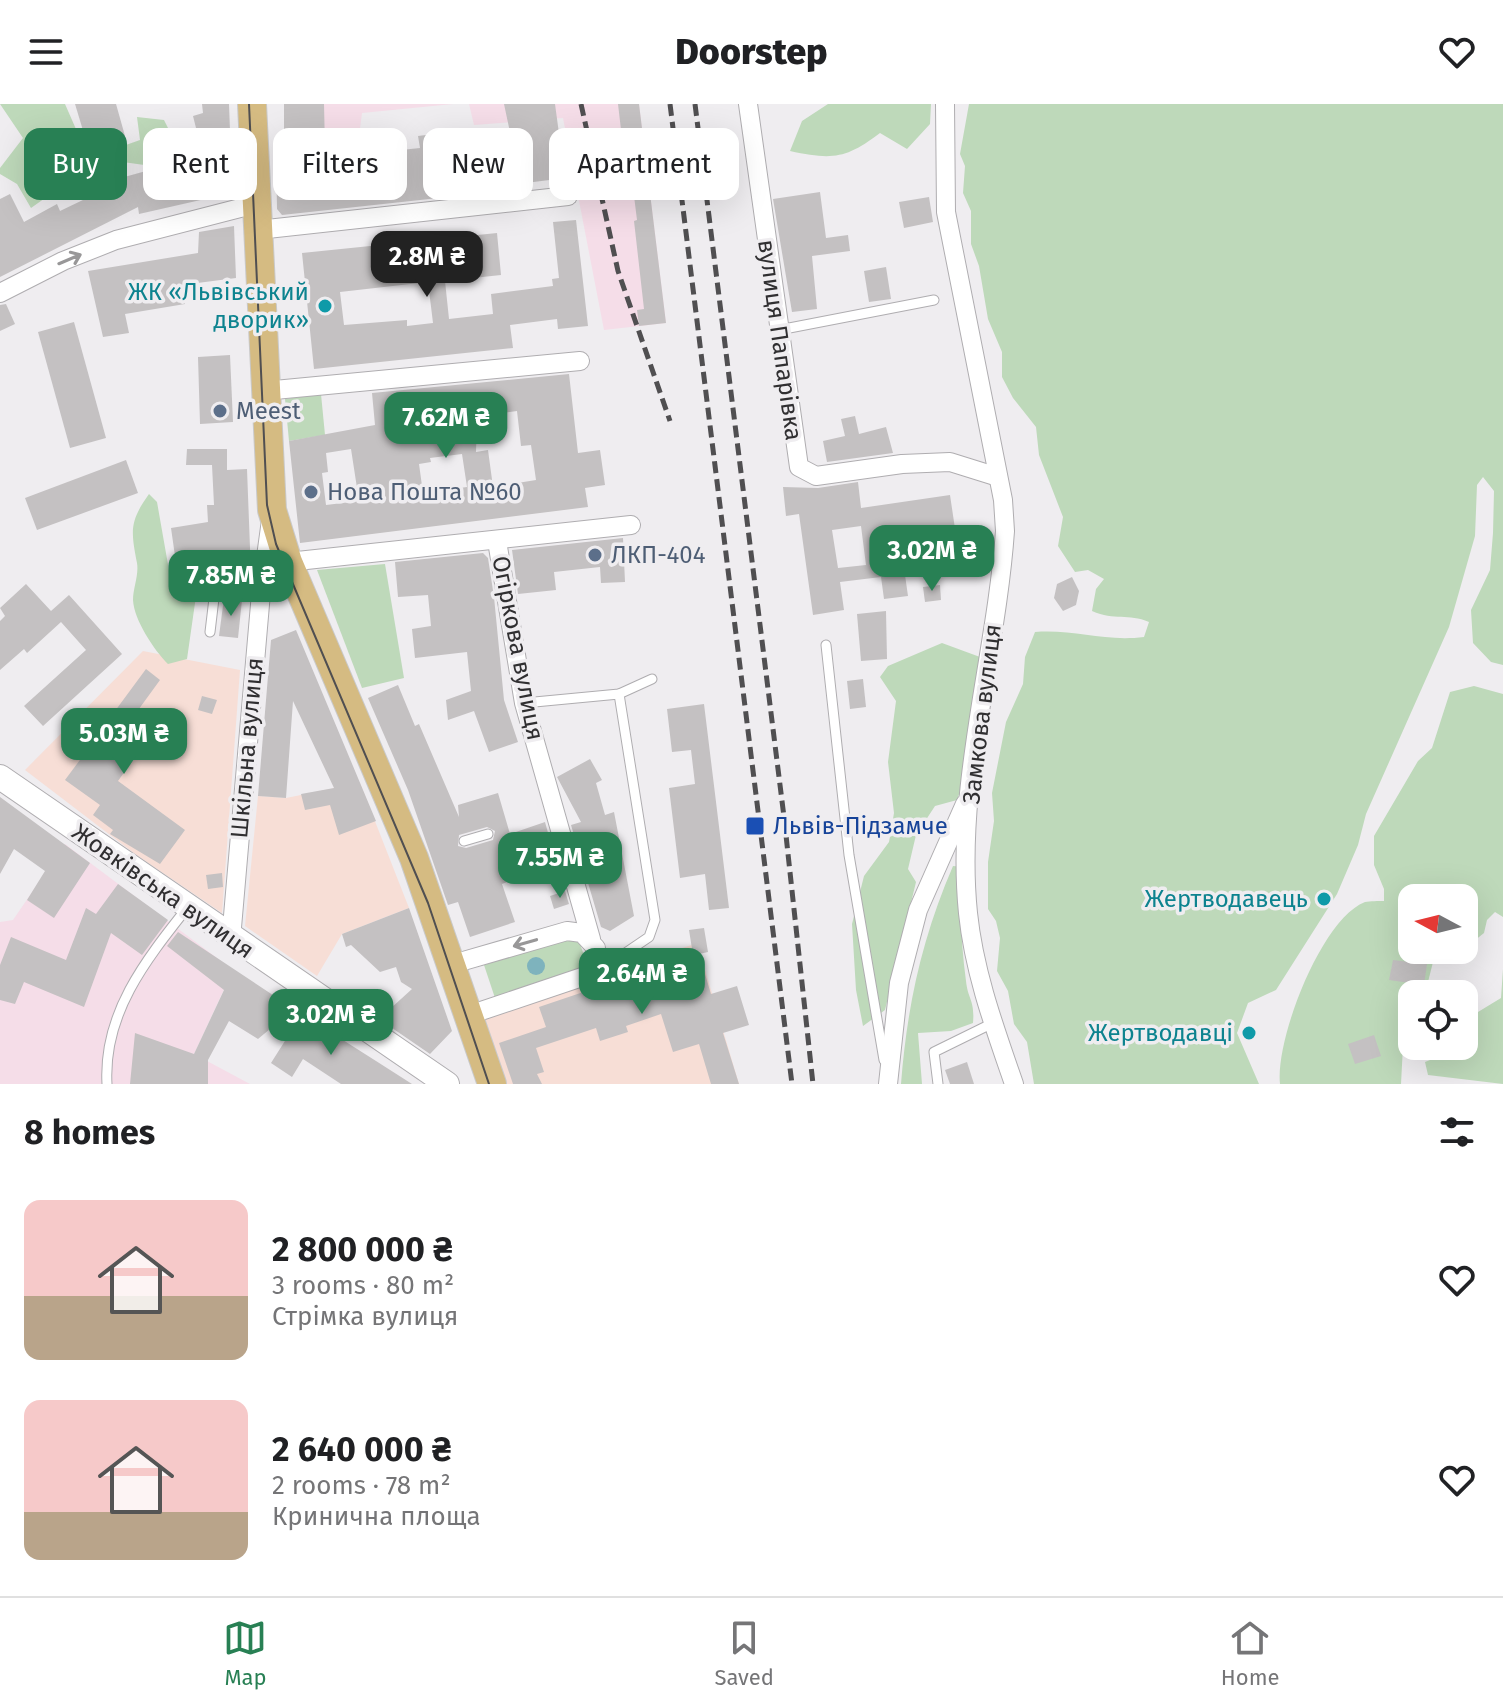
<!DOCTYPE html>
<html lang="en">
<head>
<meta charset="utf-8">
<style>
	body { margin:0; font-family:"Fira Sans",sans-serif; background:#f6f6f6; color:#202124; height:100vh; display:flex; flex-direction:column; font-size:30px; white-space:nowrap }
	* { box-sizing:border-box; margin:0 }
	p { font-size:26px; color:#757577 }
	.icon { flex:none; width:44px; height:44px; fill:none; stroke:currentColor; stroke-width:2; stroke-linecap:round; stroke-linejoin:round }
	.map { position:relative; height:980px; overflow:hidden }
	.details { display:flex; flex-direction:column; background:#fff; flex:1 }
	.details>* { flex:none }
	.hud { position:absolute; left:24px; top:24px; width:800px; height:72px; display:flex; gap:16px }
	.needle { width:52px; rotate:277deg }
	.fabs { position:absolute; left:1398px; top:780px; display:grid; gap:16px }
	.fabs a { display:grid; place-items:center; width:80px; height:80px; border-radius:16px; background:#fff; box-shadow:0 8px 32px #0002; font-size:40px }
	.price { position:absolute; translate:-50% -68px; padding:0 18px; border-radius:16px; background:#288054; color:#fff; font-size:26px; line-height:52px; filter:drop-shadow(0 2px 4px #0008) }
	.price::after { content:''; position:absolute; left:50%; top:48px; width:24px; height:18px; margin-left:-12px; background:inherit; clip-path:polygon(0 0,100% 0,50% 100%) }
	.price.current { background:#222; color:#fff }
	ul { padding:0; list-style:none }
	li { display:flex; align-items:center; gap:24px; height:200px; padding:0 24px }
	li span { display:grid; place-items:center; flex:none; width:224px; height:160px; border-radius:16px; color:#555 }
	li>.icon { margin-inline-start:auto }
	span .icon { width:96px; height:96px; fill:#fffc; stroke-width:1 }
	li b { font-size:34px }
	h2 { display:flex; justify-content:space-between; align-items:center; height:96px; padding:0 24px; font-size:34px }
	.pill { padding:0 28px; border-radius:16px; background:#fff; box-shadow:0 8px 32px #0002; font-size:28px; line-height:72px }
	.pill.current { background:#288054; color:#fff }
	header { display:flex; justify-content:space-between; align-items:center; height:104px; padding:0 24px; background:#fff; font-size:36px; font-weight:800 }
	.dock { display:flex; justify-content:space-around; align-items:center; height:112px; border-top:2px solid #e0e0e0; background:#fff; font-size:22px; color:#757577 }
	.dock a { display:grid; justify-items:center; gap:4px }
	.dock .current { color:#288054 }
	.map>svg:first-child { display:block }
</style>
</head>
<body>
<header><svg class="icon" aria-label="menu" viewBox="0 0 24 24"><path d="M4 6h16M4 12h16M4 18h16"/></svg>Doorstep<svg class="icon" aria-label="heart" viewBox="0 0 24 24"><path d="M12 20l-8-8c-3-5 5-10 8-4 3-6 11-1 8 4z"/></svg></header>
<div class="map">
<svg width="1503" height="980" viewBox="0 0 1503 980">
	<rect width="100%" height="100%" fill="#efedf0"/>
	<g fill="#f5dde8">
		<path d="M284 0H453L362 9 358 40 285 45Z"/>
		<path d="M469 0H639L666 219 604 226 563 14 474 21Z"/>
		<path d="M65 740 233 866 194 950 250 980H0V818L13 816Z"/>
	</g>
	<g fill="#f7ded6">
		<path d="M143 547 240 566 222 809 135 750 25 666Z"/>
		<path d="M360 679 409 804 342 830 317 872 245 822 258 692 286 694Z"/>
		<path d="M697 839 739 980H506L484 912Z"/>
	</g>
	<g fill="#bed9ba">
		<path d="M0 0H65L86 48H106L140 36 137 13 164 16 175 38 169 60C135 67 113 46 77 66L73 86 55 87 31 104 17 80 0 70V64L23 34Z"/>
		<path d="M828 0H931L930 20 907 45 880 29C846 55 832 56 790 47L802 17Z"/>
		<path d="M969 0H1503V561L1491 558 1473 539 1471 506 1490 466 1493 429 1494 387 1483 373 1477 381 1475 432 1449 523 1366 710 1358 741 1337 790 1276 886 1248 899 1237 929 1259 980H1034L1027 938 1014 920 1008 887 997 867 1000 834 996 817 988 805V758L994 717 992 689 1006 618 1023 580 1025 553 1035 528C1074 525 1104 538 1144 533L1149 518C1128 509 1115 517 1092 507L1096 485 1104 475 1088 466 1075 468 1058 442 1063 413 1039 351 1036 323 1013 294 1002 273V248L988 215 979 162 971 140V107L963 89 965 62 960 50Z"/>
		<path d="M321 290 325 331 289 337 285 295Z"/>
		<path d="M149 390 157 398 173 489 182 494 196 492 187 555 168 560C154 546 134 516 133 496 133 484 139 471 137 459 131 427 129 418 149 390Z"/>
		<path d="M385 460 404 574 362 584 317 466Z"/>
		<path d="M942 539 980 553 967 667 957 696 935 702 916 731 908 765 916 778 885 906 863 922 856 886 852 820 864 772 889 738 894 709 888 658 896 597 880 573 888 562Z"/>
		<path d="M1474 582 1503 590V813L1495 808 1487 816 1484 829 1464 845V794H1412V846H1436L1425 890H1412V931L1403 942 1401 980H1280C1275 936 1321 815 1365 798 1370 797 1378 797 1384 797V785L1374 761V732L1418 657 1432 644 1450 588Z"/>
		<path d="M953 762 964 763C959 801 961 840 966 877 968 896 975 896 973 919L951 927 918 929 922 980H901C907 902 922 834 953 762Z"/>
		<path d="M577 831 588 863 495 894 484 861Z"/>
		<path d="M1503 865V980L1428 971 1425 958 1465 942 1478 908 1501 894Z"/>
	</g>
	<circle fill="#7eb3bd" cx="536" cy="862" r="9"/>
	<g fill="#c4c1c2" fill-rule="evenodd">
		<path d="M75 0H116L125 32 88 43Z"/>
		<path d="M202 0H229L232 81 227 90 139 110 138 103 0 173V95L10 90 24 118 57 100 60 107 85 95 81 85 146 67 147 79 185 62 181 47 201 44 193 12 203 9Z"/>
		<path d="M284 0H324L325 44 372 38 373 49 420 44 418 32 449 28 452 54 514 47 504 0H555L565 74 502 82 503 87 282 111 277 105 276 45H284Z"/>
		<path d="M618 0H639L666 219 639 222 637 206 644 205 634 117 637 116 632 76 627 77Z"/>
		<path d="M820 88 826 134 848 131 850 147 812 152 817 205 792 208 773 95Z"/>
		<path d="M929 93 933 118 904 124 899 98Z"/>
		<path d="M576 116 588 222 558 225 557 215 510 221 513 244 314 265 302 149 497 129 501 171 445 177 449 215 493 210 491 190 553 182 552 175 559 174 553 118ZM428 178 433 219 407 222V216L344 221 340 188Z"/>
		<path d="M234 122 236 174 182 181 185 200 125 210 129 229 103 233 88 167 198 149 199 128Z"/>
		<path d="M886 163 891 195 869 198 864 167Z"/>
		<path d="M6 200 15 220 0 227V201Z"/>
		<path d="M74 218 106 334 70 344 38 228Z"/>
		<path d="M230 251 233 318 200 320 198 253Z"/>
		<path d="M569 270 578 349 600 346 605 381 585 384 588 403 300 439 289 337 375 321 372 289ZM517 307 521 342 531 341 536 376 493 383 488 346 476 348 477 312ZM351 345 359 397 326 401 322 369 328 368 326 349ZM462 350 467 383 423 389 419 360 431 358 430 354Z"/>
		<path d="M855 312 859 330 886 323 893 349 827 358 823 337 845 332 841 315Z"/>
		<path d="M187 345H227V366L247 365 251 470 178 473 171 424 208 418 207 401H214L212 361H186Z"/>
		<path d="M126 356 138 389 37 426 25 394Z"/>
		<path d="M858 378 861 404 950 391 957 438 937 441 935 431 893 437 898 472 905 471 908 492 884 495 881 473 840 478 844 506 813 511 799 410 786 412 783 383 818 384ZM861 422 866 461 838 464 832 426Z"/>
		<path d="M623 434 625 478 601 479 600 463 554 468 556 486 518 490 512 446Z"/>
		<path d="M483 449 488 454 494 493 504 596 518 638 489 648 474 607 448 616 446 596 471 587 467 548 415 554 412 525 431 522 428 491 398 493 395 458Z"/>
		<path d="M1072 473 1079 487 1076 501 1063 507 1054 494 1057 480Z"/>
		<path d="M26 480 51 507 69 491 122 550 43 622 24 602 86 546 61 518 27 549 24 545 0 566V517L5 512 0 504Z"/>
		<path d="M940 481 941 496 925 498 923 483Z"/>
		<path d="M224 494 242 496 238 534 219 532Z"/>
		<path d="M886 507 887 555 861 557 857 510Z"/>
		<path d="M296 526 376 717 339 731 330 701 305 706 301 690 334 684 293 597 286 694 258 692 271 536Z"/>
		<path d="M146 565 160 576 136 609 156 624 118 677 185 726 160 760 110 730 113 726 93 711 100 701 65 676 94 637 71 619 78 610 101 626Z"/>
		<path d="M863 575 866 603 850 605 847 577Z"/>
		<path d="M398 581 415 622 419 620 459 713 458 701 498 689 510 730 545 718 554 750 535 757 538 767 502 780 515 818 470 833 458 798 448 801 408 686 368 594ZM487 723 495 727 493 736 466 744 458 742 459 731Z"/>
		<path d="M202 592 217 596 212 610 198 606Z"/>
		<path d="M704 600 729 804 709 806 705 770 680 774 669 684 695 680 691 646 672 648 667 605Z"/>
		<path d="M590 655 602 676 596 679 605 711 614 708 634 812 610 827 601 823 571 721 581 718 557 673Z"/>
		<path d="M0 693 90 759 54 814 27 796 45 767 14 745 0 770Z"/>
		<path d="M222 769 223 783 208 785 206 771Z"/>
		<path d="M118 780 168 816 142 851 111 829 84 903 24 878 15 900 0 896V861L11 833 66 856 86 804 96 810Z"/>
		<path d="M565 787 569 800 554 805 550 792Z"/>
		<path d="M409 804 452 927 430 950 379 915 412 885 401 878 396 863 380 868 351 841 346 843 342 830Z"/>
		<path d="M704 824 708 848 699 850 711 890 737 882 749 921 723 929 739 980H711L699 940 673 948 661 910 626 922 628 928 600 937 596 924 536 944 544 968 537 970 542 980H513L499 939 546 923 539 903 693 851 689 826Z"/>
		<path d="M178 828 294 905 258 935 229 917 208 956V980H130L135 929 194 950 224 886 167 842Z"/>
		<path d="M1393 856 1427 860 1424 881 1389 876Z"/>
		<path d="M302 910 376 957 412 980H341L303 955 292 973 271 959Z"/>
		<path d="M1374 931 1381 952 1355 960 1348 940Z"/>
		<path d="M967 958 974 980H950L945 966Z"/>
	</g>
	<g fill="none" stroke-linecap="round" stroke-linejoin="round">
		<defs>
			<g id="lane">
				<path d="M779 226 934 196"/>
				<path d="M210 528 215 486 261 489"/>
				<path d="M826 541 849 751 884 956"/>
				<path d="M524 599 619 590 652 575"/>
				<path d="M464 737 488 730"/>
				<path d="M596 869 649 833 655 816 619 590"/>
				<path d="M107 980C103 910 145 857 187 804"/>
				<path d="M938 980 934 948 993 919"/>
			</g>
			<g id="street">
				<path d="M748 0 799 363 816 372 902 360 950 358 998 373"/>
				<path d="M945 0 946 108 1003 396 1005 427C996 554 955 681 968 809 974 868 995 925 1014 980"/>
				<path d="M258 126 568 92"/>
				<path d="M0 189 63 157 116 136 256 100"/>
				<path d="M264 287 580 257"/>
				<path d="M497 437 524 599 591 835"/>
				<path d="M288 458 631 421"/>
				<path d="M231 835 261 489 271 416"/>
				<path d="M453 860 567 827 582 829 596 844 594 869 469 911"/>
				<path d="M888 980 899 879 918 806 965 700"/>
			</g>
			<path id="secondary" d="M0 673 447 980"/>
			<path id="primary" d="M252 0 272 406 288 458 414 754 492 980"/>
		</defs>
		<use href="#lane" stroke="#afadb0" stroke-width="11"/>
		<use href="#street" stroke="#afadb0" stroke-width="20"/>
		<use href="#secondary" stroke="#afadb0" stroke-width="26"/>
		<use href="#primary" stroke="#c9c9c9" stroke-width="30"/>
		<use href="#lane" stroke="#fff" stroke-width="9"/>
		<use href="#street" stroke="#fff" stroke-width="18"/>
		<use href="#secondary" stroke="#fff" stroke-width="24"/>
		<use href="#primary" stroke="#d5bb82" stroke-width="28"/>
		<path stroke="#504f51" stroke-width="2" d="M249 0 267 401 276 440 428 799 489 980"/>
		<g stroke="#504f51" stroke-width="5" stroke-dasharray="12 6" stroke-linecap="butt">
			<path d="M581 0 618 167 670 317"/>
			<path d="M670 0 792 980"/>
			<path d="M695 0 784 713 813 980"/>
		</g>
	</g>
	<defs><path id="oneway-shaft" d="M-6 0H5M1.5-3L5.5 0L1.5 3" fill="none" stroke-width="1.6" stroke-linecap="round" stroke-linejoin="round" transform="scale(2)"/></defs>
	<g stroke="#989798">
		<use href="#oneway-shaft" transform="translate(70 155) rotate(-23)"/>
		<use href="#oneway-shaft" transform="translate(525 839) rotate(164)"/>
	</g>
	<g fill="#0f9aa8" stroke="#efedf0" stroke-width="3">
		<circle cx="325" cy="202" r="8"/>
		<circle cx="1324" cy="795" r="8"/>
		<circle cx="1249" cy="929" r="8"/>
	</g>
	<g fill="#5c6f8a" stroke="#efedf0" stroke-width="3">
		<circle cx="220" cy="307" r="8"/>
		<circle cx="311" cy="388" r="8"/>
		<circle cx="595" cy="451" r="8"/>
	</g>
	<rect fill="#1a4fb4" stroke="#efedf0" stroke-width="3" x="745" y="712" width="20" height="20" rx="4"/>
	<g text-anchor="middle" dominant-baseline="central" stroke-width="7" stroke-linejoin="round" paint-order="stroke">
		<g font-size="24" fill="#0d838f" stroke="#efedf0" text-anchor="end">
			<text x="309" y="188">ЖК «Львівський<tspan x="309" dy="28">дворик»</tspan></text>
			<text x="1308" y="795">Жертводавець</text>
			<text x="1233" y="929">Жертводавцi</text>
		</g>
		<g font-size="24" fill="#302f31" stroke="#efedf0">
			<text transform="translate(780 236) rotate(82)">вулиця Папарівка</text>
			<text transform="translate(518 544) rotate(79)">Огіркова вулиця</text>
			<text transform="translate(982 610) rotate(-83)">Замкова вулиця</text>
			<text transform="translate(247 644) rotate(-85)">Шкільна вулиця</text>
			<text transform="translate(163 787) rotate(35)">Жовківська вулиця</text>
		</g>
		<g font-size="24" fill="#4e5e75" stroke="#efedf0" text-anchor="start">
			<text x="236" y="307">Meest</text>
			<text x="327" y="388">Нова Пошта №60</text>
			<text x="611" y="451">ЛКП-404</text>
		</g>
		<g font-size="24" fill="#164399" stroke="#efedf0" text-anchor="start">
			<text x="773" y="722">Львів-Підзамче</text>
		</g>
	</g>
</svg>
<div class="fabs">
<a><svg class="needle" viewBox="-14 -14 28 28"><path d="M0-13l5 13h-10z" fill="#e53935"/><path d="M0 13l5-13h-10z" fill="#757577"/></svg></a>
<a><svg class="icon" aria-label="locate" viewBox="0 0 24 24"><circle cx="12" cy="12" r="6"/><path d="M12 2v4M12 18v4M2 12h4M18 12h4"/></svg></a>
</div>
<b class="price current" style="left:427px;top:195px">2.8M ₴</b>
<b class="price" style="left:446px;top:356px">7.62M ₴</b>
<b class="price" style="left:932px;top:489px">3.02M ₴</b>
<b class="price" style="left:231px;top:514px">7.85M ₴</b>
<b class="price" style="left:124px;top:672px">5.03M ₴</b>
<b class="price" style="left:560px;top:796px">7.55M ₴</b>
<b class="price" style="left:642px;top:912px">2.64M ₴</b>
<b class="price" style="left:331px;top:953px">3.02M ₴</b>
<div class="hud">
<a class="pill current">Buy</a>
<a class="pill">Rent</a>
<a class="pill">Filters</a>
<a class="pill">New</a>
<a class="pill">Apartment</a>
</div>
</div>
<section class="details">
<h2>8 homes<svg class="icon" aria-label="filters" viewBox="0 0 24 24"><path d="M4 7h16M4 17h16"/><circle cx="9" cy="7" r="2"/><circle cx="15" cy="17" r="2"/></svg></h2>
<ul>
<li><span style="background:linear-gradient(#f6c9c9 60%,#b9a48a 0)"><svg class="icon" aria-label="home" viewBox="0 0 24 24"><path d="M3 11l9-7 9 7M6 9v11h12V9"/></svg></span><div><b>2 800 000 ₴</b><p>3 rooms · 80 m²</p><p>Стрімка вулиця</p></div><svg class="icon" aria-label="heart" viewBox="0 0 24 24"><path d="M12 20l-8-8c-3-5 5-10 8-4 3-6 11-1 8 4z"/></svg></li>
<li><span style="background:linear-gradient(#f6c9c9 70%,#b9a48a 0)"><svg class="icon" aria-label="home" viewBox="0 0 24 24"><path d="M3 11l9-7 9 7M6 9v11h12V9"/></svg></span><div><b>2 640 000 ₴</b><p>2 rooms · 78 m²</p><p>Кринична площа</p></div><svg class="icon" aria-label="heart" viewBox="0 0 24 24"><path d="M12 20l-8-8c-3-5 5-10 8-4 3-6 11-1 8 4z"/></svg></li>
</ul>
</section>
<nav class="dock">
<a class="current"><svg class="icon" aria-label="map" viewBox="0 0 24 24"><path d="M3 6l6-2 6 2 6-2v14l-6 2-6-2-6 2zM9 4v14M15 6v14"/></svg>Map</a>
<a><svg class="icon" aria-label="saved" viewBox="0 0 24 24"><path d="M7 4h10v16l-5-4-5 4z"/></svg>Saved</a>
<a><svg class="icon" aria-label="home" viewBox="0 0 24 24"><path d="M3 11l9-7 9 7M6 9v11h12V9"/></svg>Home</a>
</nav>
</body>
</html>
